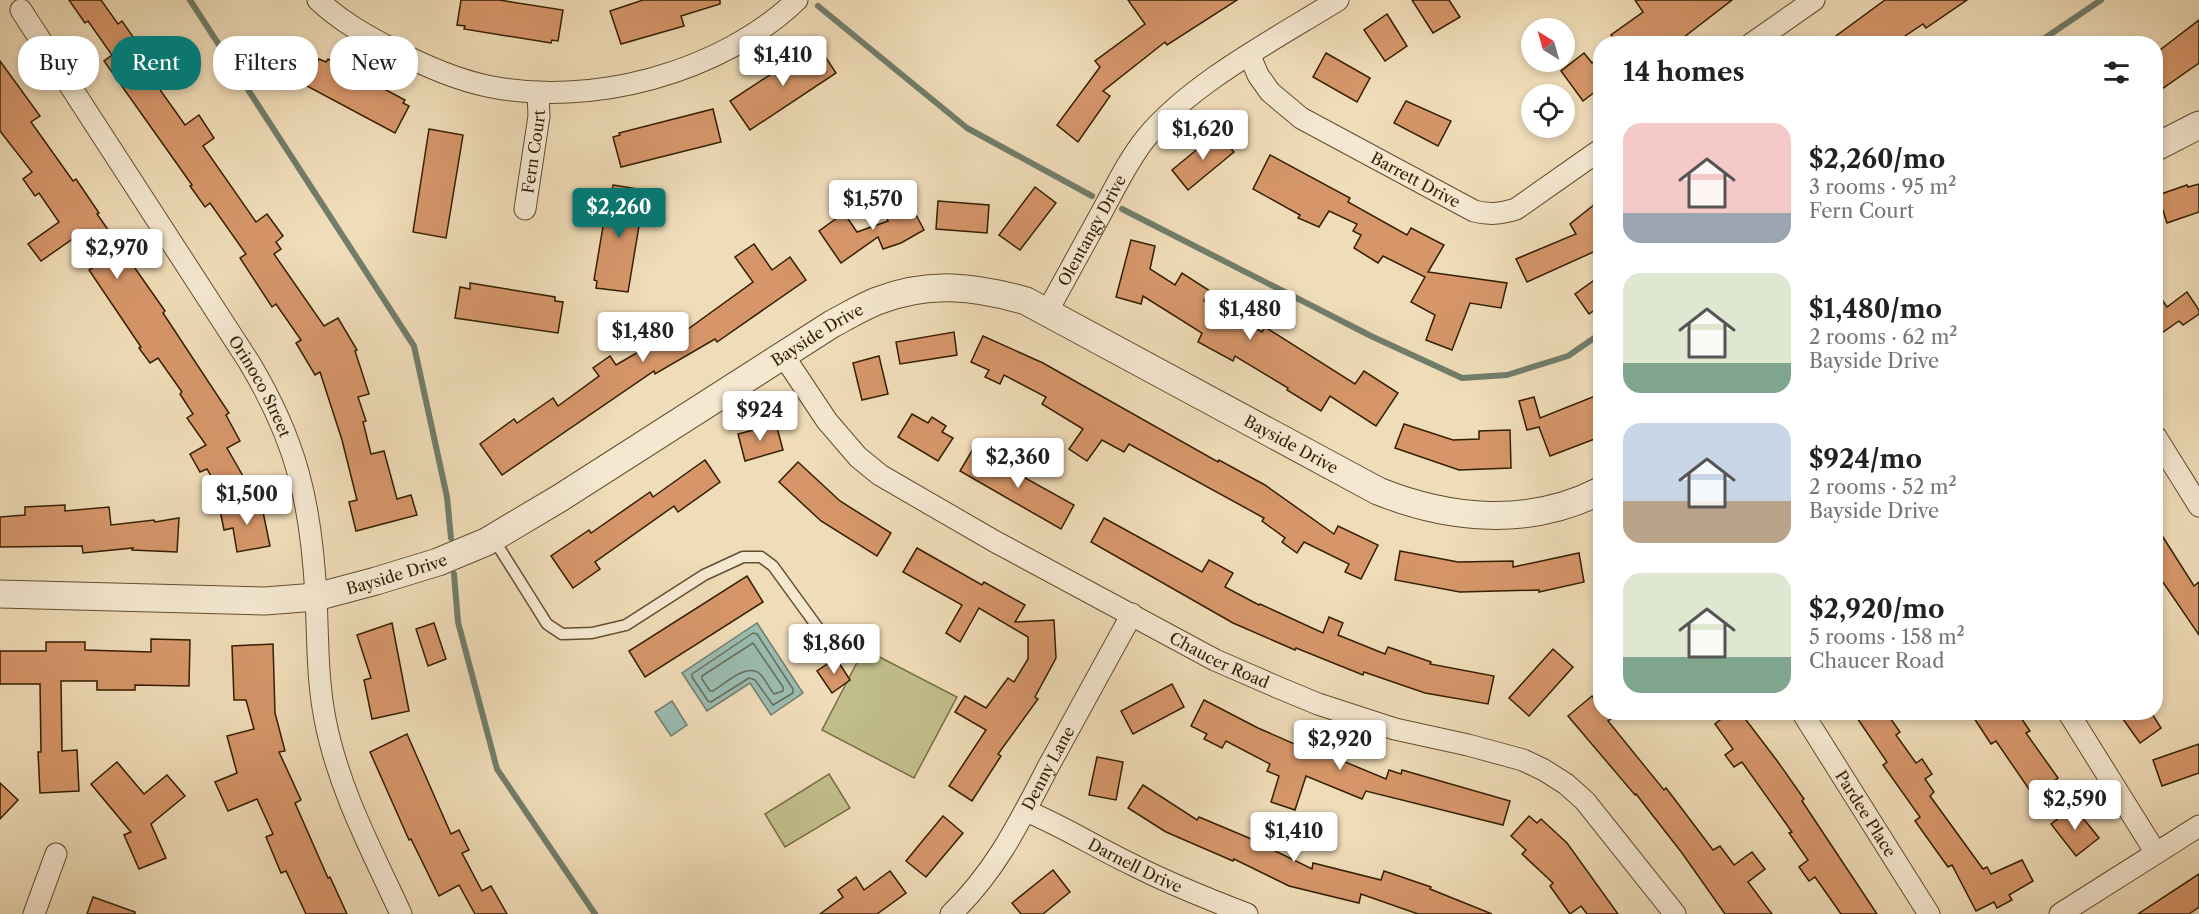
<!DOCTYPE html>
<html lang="en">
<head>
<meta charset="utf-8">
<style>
	body { margin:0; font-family:"Libre Caslon Text",serif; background:#f6f6f6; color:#222; height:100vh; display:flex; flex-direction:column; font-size:22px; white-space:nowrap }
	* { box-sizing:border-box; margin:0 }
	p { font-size:20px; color:#767676 }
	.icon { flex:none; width:33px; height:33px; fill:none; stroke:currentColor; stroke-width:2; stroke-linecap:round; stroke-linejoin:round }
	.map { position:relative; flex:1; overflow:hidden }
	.details { position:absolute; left:1593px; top:36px; width:570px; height:684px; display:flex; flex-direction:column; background:#fff; border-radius:24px; box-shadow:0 3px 9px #0003 }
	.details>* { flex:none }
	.banner { position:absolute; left:18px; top:36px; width:570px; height:54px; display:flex; gap:12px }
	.needle { width:39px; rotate:323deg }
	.buttons { position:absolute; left:1521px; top:18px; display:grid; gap:12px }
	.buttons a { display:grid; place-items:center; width:54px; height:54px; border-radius:50%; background:#fff; box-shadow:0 3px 9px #0003; font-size:30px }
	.price { position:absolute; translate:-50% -51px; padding:0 14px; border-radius:6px; background:#fff; color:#222; font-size:20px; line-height:39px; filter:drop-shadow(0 2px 3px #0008) }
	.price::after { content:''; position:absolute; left:50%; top:36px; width:18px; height:14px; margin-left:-9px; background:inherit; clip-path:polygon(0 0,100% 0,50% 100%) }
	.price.current { background:#0f766e; color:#fff }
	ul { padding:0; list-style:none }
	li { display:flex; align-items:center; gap:18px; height:150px; padding:0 30px }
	li span { display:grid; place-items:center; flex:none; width:168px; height:120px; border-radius:18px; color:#555 }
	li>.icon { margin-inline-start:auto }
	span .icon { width:72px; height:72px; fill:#fffc; stroke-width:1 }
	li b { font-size:26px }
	h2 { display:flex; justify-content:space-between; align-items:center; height:72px; padding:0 30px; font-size:26px }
	.tag { padding:0 21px; border-radius:24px; background:#fff; box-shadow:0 3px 9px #0003; font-size:21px; line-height:54px }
	.tag.current { background:#0f766e; color:#fff }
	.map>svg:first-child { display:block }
</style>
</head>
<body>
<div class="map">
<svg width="2199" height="914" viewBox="0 0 2199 914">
	<rect width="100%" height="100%" fill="#efdcb8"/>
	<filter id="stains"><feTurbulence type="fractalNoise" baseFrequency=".00333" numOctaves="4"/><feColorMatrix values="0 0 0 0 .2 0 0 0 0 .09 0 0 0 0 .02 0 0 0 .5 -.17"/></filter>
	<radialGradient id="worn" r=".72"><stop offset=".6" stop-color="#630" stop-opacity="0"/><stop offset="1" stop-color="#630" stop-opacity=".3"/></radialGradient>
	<g fill="#c1be8a" stroke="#7a6e45" stroke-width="1.5">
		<path d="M864 649 957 697 914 778 822 730Z"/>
		<path d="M829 774 850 808 785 847 765 814Z"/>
	</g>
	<g fill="#9abbb0" stroke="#717d6a" stroke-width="1.5">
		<path d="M757 623 803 693 771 715 750 683 707 711 682 673Z"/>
		<path d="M672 701 687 725 671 736 655 712Z"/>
	</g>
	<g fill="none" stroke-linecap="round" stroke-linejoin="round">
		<g stroke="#676d58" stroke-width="1.5">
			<path d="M753 633 757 634 793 689V693L773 705 755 680 749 678 711 702 708 701 692 677V674Z"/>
			<path d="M753 643 783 687V691L774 694C769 688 766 680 760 674 747 662 725 684 713 691H710L702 679V676Z"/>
		</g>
		<g stroke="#717d6a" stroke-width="6">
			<path d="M190 0 414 346 447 497 451 538"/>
			<path d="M818 6 967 128 1092 196"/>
			<path d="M2036 44 2101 0"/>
			<path d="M1122 209 1371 336 1462 378 1507 375 1568 356 1600 334"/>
			<path d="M454 574 458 622 497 769 595 914"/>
		</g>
	</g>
	<g fill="#d6966a" stroke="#341f00" stroke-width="1.5">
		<path d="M69 0H101L118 24 122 21 138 44 131 49 185 125 199 115 214 138 203 146 256 222 267 214 283 236 276 242 281 249 274 254 324 326 338 318 357 350 355 351 369 394 358 397 366 421 363 422 371 454 384 451 397 499 411 495 417 515 356 531 349 502 357 500 342 440 320 372 315 375 296 343 301 340 276 304 272 307 240 258 246 254 210 203 205 207 190 186 192 185 104 61 112 55 88 21 85 23Z"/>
		<path d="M461 0H499L563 10 558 41 552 40 551 43 464 29 465 26 457 25Z"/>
		<path d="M643 0H720V4L681 16 684 26 621 44 610 11Z"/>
		<path d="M1128 0H1237L1167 45 1165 42 1103 91 1110 96 1078 142 1057 125 1100 67 1095 61 1145 24Z"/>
		<path d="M1412 0H1449L1460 17 1433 33Z"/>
		<path d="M1635 0H1732L1675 44H1618L1611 35 1643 12Z"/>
		<path d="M1885 0H1967L1926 28 1923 24 1893 44H1825Z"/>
		<path d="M1387 14 1407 46 1385 61 1364 30Z"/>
		<path d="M2199 20V63L2156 93V53Z"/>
		<path d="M817 44 836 73 750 130 730 101Z"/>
		<path d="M1326 53 1370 78 1357 102 1313 77Z"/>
		<path d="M1584 53 1592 63 1600 58V88L1583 101 1561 71Z"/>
		<path d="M319 59 326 62 328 59 405 100 403 103 409 106 395 133 305 85Z"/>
		<path d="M0 61 40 116 31 122 73 181 76 179 99 213 97 214 165 311 163 313 229 413 226 415 240 441 227 448 243 476 219 490 207 469 200 472 190 454 206 445 187 418 193 414 180 394 182 392 158 358 150 363 139 348 141 347 89 270 97 265 77 236 41 261 28 244 59 222 39 193 35 196 23 179 32 172 0 131Z"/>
		<path d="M1406 101 1451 121 1438 146 1394 123Z"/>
		<path d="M713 109 721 142 621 167 613 137 620 135 619 133Z"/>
		<path d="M429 129 463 135 446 238 413 232Z"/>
		<path d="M1217 133 1234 152 1188 190 1172 170Z"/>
		<path d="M1270 155 1350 198 1348 202 1407 235 1411 228 1444 245 1428 272 1507 283 1501 308 1470 303 1452 350 1426 340 1435 315 1411 302 1425 277 1383 256 1378 263 1354 248 1361 235 1353 231 1357 224 1329 211 1319 227 1298 218 1300 215 1253 189Z"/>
		<path d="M2199 184V212L2167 223 2158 195 2187 185 2188 187Z"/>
		<path d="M613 185 645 190 628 292 596 288 597 281 594 280 609 191H612Z"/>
		<path d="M1035 187 1056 203 1020 250 999 235Z"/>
		<path d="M906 196 924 230 901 243 883 249 878 237 841 263 819 231 844 213 857 232 888 221 882 208Z"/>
		<path d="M1600 200V249L1527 282 1516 259 1576 234 1570 224Z"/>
		<path d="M938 201 989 205 987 233 936 229Z"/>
		<path d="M1131 240 1155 246 1150 269 1175 285 1182 273 1210 291 1204 301 1262 332 1265 327 1355 384 1364 371 1398 393 1376 426 1330 396 1321 411 1287 390 1288 388 1235 356 1233 361 1198 342 1202 333 1143 296 1141 304 1116 297Z"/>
		<path d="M754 244 772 270 790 257 806 280 717 342 715 339 655 374 654 371 502 475 480 444 514 419 517 423 553 398 558 406 599 376 593 368 610 356 616 365 685 325 688 329 753 282 735 257Z"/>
		<path d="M1593 281 1600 291V306L1589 314 1575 294Z"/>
		<path d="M470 283 555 297V301L563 302 558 333 455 318 460 287 470 289Z"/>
		<path d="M2156 291 2167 307 2187 292 2199 310V314L2183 325 2179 321 2156 337Z"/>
		<path d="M954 332 957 355 900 364 896 342Z"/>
		<path d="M983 336 1043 363 1218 462 1219 460 1265 485 1334 534 1338 526 1378 545 1361 579 1345 572 1349 564 1304 542 1297 553 1282 542 1285 538 1262 521 1264 518 1129 444 1124 452 1102 440 1087 461 1069 449 1083 429 1042 404 1046 397 1004 375 1000 384 985 377 989 370 971 362Z"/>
		<path d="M879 356 888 394 862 400 853 363Z"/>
		<path d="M1600 394V437L1550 456 1539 427 1527 430 1519 401 1534 397 1540 418Z"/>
		<path d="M912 414 928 423 932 417 946 426 942 432 953 438 938 461 898 437Z"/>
		<path d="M776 424 783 450 745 461 738 434Z"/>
		<path d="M1404 424 1453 440 1479 439V431L1510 430 1511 468 1459 470 1395 448Z"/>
		<path d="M973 449 1074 505 1061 529 960 471Z"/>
		<path d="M705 460 720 482 678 512 674 506 595 562 600 569 573 588 551 556 589 530 591 533 650 492 653 497Z"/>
		<path d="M798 462 840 501 891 533 877 556 821 521 779 482Z"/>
		<path d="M261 502 270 546 237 552 233 528 224 530 220 510Z"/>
		<path d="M65 505V511L109 507 111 525 154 520 155 522 179 518 177 552 132 550 133 548 83 553 82 546 0 547V517L25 515V507Z"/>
		<path d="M1104 518 1202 572 1209 560 1233 573 1225 587 1259 605 1260 604 1323 633 1329 617 1343 623 1338 635 1385 654 1388 647 1431 662 1430 664 1494 676 1488 704 1425 693 1364 672 1363 675 1296 648 1295 650 1233 623 1091 542Z"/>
		<path d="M2156 526 2194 586 2199 582V635L2156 572Z"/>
		<path d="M917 548 982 585 984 582 1025 605 1015 622 1054 620 1056 658 1035 697 1038 699 998 754 1001 756 972 801 949 786 986 730 955 712 965 696 986 708 1008 678 1014 682 1028 659V637L979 608 960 642 946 633 962 605 903 572Z"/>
		<path d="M1400 551 1458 562 1513 561V567L1579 553 1584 582 1539 592V590L1460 592 1395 580Z"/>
		<path d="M747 576 763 602 645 677 629 651Z"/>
		<path d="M392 623 409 711 372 719 364 680 371 678 357 635Z"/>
		<path d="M434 623 446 659 428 666 416 629Z"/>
		<path d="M151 639 190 640 189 686 135 685V690H97V681H61L62 751 77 750 79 791 40 793 38 752H41L40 684H0V651H46V642H85V650L151 652Z"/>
		<path d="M273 644 275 713 285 751 279 752 301 800 295 803 328 878 330 877 347 914H306L286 871 281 873 266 837 273 834 257 799 228 811 215 782 237 773 227 736 254 729 246 700H234L232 646Z"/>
		<path d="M1553 649 1573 667 1529 716 1509 698Z"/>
		<path d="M836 658 850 680 832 693 817 671Z"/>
		<path d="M1172 684 1184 707 1133 734 1121 711Z"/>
		<path d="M1592 696 1600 707V712H1606L1611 719 1608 721 1664 790 1666 788 1679 805 1713 850 1720 846 1734 865 1752 852 1765 869 1748 882 1772 914H1725L1682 853 1636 794 1635 795 1568 716Z"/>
		<path d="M1204 700 1258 728 1324 757 1326 754 1386 779 1389 770 1401 774 1402 770 1510 801 1503 825 1366 791 1362 799 1306 776 1295 810 1271 802 1279 776 1267 771 1270 764 1226 741 1222 748 1204 739 1207 734 1191 726Z"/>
		<path d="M1730 712H1740L1778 762 1804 799 1802 801 1877 914H1841L1815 877 1809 881 1799 867 1808 860 1789 833 1792 832 1742 762 1734 767 1725 755 1733 749 1715 724Z"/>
		<path d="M1853 712H1886L1900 732 1896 735 1916 763 1922 759 1932 774 1925 779 1934 792 1930 796 1983 869 1987 867 1991 874 2022 860 2033 881 2009 895 2012 900 1997 908 1994 902 1976 911 1952 865 1948 867 1915 821 1920 817 1883 765 1887 762Z"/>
		<path d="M1970 712H2017L2030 731 2026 733 2058 778 2033 795 1996 741 1991 744Z"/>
		<path d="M2118 712H2151L2161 728 2140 743Z"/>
		<path d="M407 734 451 834 459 830 469 850 462 853 482 891 491 886 507 914H475L459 885 439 896 411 839 409 840 370 752Z"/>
		<path d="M2199 744V773L2162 786 2153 760Z"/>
		<path d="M1097 757 1123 762 1116 800 1089 795Z"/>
		<path d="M117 762 144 794 167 775 185 796 151 824 166 858 139 869 124 835 131 832 91 784Z"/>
		<path d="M0 783 18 800 0 819Z"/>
		<path d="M1143 785 1197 820 1199 817 1249 838 1312 869 1313 863 1381 880 1384 871 1431 887 1430 889 1492 914H1418L1361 894 1359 903 1289 886 1234 859 1233 861 1166 832 1128 808Z"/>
		<path d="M2074 807 2099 838 2076 856 2051 824Z"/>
		<path d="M943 816 963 833 926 877 906 861Z"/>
		<path d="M1529 816 1537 823 1541 819 1567 843 1618 914H1587L1581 906 1570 914 1550 886 1553 883 1522 854 1526 850 1511 836Z"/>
		<path d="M1053 870 1070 892 1043 914H1021L1012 903Z"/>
		<path d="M890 871 906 893 877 914H820L843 897 838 890 856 877 864 890Z"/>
		<path d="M2199 874V907L2189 914H2138Z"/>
		<path d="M93 897 135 912V914H87Z"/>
	</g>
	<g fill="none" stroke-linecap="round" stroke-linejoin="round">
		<defs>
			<path id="service" d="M493 538 547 624 562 634 592 633 626 625 704 575 743 557H761L773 566 821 632"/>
			<g id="minor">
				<path d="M318 0C340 21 367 36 394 50 423 65 454 79 487 86 590 108 721 73 797 0"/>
				<path id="s1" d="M21 10 249 362C297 442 311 503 316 596 318 637 317 678 325 719 338 788 372 851 401 914"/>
				<path d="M1751 44 1814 0"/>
				<path id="s2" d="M1250 56 1258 75 1270 92 1301 118 1474 211C1489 215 1500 214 1516 209L1600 150"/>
				<path id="s3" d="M525 209 539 116 538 93"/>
				<path id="s4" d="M1047 312C1066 277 1085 243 1104 208 1117 184 1129 159 1146 138 1191 83 1277 38 1338 0"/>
				<path id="s5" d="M783 355 827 421 858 457 880 475 994 541 1215 660 1277 687 1318 704 1395 729 1468 745 1523 760 1544 770 1566 784 1585 801 1675 914"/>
				<path d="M2156 437 2199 506"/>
				<path id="s6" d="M1802 712 1929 914"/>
				<path d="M2068 712 2156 853"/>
				<path id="s7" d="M1026 811C1063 826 1097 848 1133 865 1170 884 1208 899 1247 914"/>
				<path d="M34 914 56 854"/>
				<path id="s8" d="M951 914C996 871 1020 821 1048 767 1076 716 1104 665 1132 614"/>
				<path d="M2060 914 2199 826"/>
			</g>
			<g id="tertiary">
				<path d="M2156 147 2199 125"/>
				<path id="s9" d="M0 594 265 601 316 597 376 581 438 562 486 542 560 498 832 324C847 316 862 307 877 301 929 281 974 286 1026 301L1378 491C1450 520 1529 527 1600 491"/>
			</g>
		</defs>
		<use href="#service" stroke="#634e2e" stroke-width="13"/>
		<use href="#minor" stroke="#634e2e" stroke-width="23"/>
		<use href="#tertiary" stroke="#634e2e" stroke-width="29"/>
		<use href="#service" stroke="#f5e8d1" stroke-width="10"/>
		<use href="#minor" stroke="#f5e8d1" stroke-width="21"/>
		<use href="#tertiary" stroke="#f5e8d1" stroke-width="27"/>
	</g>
	<g text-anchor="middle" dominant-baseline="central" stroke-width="4.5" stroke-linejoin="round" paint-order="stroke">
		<g font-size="16" fill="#341f00" stroke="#f5e8d1">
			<text stroke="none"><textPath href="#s3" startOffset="58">Fern Court</textPath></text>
			<text stroke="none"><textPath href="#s2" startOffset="212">Barrett Drive</textPath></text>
			<text stroke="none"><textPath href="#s4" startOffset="93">Olentangy Drive</textPath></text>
			<text stroke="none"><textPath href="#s9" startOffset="886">Bayside Drive</textPath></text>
			<text stroke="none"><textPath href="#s1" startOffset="446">Orinoco Street</textPath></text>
			<text stroke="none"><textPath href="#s9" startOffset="1408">Bayside Drive</textPath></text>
			<text stroke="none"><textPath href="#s9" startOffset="400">Bayside Drive</textPath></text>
			<text stroke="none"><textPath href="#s5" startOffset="542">Chaucer Road</textPath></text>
			<text stroke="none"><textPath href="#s8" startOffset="176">Denny Lane</textPath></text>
			<text stroke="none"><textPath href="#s6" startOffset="120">Pardee Place</textPath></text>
			<text stroke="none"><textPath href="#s7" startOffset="122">Darnell Drive</textPath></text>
		</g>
	</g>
	<rect width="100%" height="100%" filter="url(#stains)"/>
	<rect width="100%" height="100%" fill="url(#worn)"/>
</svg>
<div class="buttons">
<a><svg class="needle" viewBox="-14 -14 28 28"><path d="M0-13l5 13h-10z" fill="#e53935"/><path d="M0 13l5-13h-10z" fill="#767676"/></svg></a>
<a><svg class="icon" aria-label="locate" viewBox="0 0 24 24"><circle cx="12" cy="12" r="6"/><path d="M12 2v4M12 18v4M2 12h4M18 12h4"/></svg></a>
</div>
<b class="price" style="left:783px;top:87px">$1,410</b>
<b class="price" style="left:1203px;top:161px">$1,620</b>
<b class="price" style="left:873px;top:231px">$1,570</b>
<b class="price current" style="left:619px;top:239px">$2,260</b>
<b class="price" style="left:117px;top:280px">$2,970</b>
<b class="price" style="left:1250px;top:341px">$1,480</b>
<b class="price" style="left:643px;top:363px">$1,480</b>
<b class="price" style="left:760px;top:442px">$924</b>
<b class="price" style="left:1018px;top:489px">$2,360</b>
<b class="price" style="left:247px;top:526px">$1,500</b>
<b class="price" style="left:834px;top:675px">$1,860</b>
<b class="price" style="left:1340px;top:771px">$2,920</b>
<b class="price" style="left:2075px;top:831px">$2,590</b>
<b class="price" style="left:1294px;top:863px">$1,410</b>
<div class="banner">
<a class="tag">Buy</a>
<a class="tag current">Rent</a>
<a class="tag">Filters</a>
<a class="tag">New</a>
</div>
<section class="details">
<h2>14 homes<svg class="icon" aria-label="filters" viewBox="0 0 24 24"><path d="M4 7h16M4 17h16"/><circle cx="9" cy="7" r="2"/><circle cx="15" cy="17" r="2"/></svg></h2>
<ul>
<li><span style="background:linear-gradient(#f6c9c9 75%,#9aa5b1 0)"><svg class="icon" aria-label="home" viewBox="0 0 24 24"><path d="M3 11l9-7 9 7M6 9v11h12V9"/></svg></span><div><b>$2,260/mo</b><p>3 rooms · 95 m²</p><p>Fern Court</p></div></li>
<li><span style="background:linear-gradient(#dfe7d0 75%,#7fa58c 0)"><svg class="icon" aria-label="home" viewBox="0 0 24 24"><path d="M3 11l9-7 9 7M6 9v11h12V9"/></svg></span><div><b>$1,480/mo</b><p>2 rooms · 62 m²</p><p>Bayside Drive</p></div></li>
<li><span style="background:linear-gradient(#c9d6e8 65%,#b9a48a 0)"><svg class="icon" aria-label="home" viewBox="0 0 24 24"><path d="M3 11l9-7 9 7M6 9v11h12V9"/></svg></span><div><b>$924/mo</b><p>2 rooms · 52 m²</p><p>Bayside Drive</p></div></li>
<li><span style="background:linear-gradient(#dfe7d0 70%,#7fa58c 0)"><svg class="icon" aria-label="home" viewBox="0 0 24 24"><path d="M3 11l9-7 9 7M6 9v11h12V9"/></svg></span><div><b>$2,920/mo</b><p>5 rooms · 158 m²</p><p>Chaucer Road</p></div></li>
</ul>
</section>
</div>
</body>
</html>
